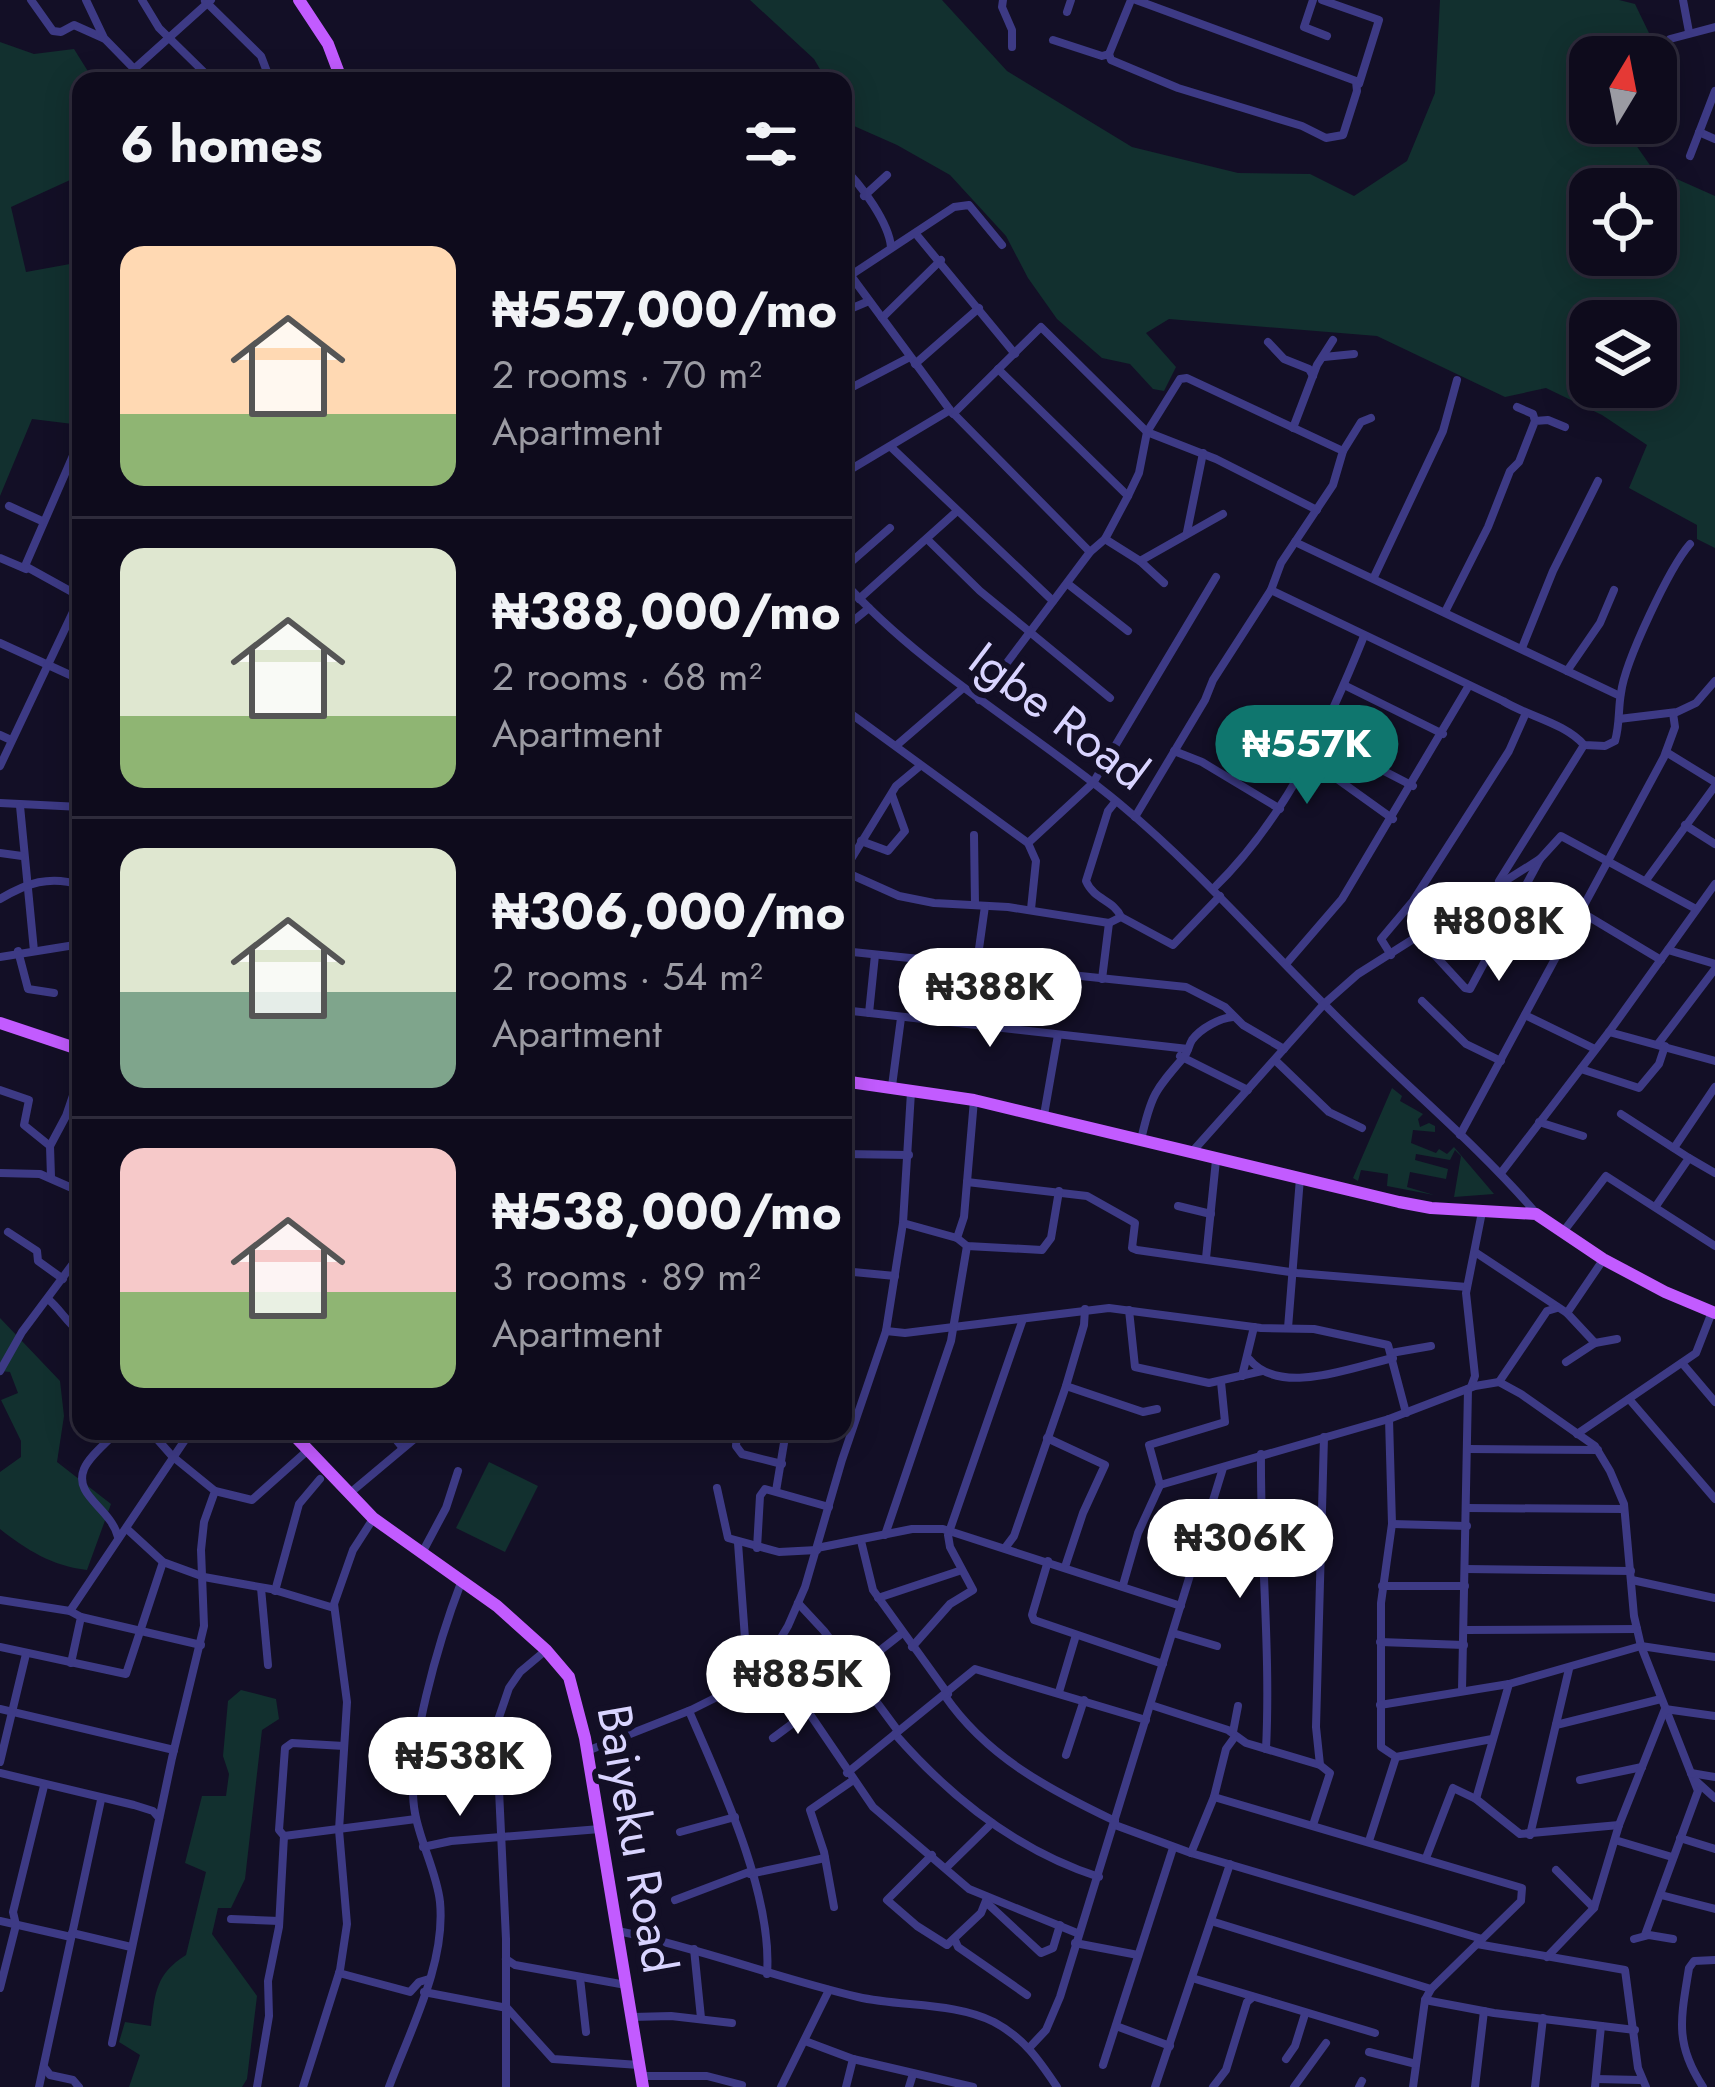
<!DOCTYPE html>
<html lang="en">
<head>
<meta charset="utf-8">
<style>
	body { margin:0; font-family:Jost,sans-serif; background:#171425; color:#f1f3f6; height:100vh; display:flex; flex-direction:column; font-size:45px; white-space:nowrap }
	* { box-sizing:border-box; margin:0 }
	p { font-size:39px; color:#9b9ba3 }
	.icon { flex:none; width:66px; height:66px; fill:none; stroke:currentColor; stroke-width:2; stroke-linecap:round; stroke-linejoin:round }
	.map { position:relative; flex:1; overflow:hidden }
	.drawer { position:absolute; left:72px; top:72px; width:780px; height:1368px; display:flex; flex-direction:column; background:#0e0b1c; border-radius:24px; box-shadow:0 6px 30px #0003,0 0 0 3px #2e2b3b }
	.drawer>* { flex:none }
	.needle { width:78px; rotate:10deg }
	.buttons { position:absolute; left:1569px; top:36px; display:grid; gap:24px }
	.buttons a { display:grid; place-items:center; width:108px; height:108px; border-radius:24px; background:#0e0b1c; box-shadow:0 6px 30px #0003,0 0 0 3px #2e2b3b; font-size:60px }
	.price { position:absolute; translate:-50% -102px; padding:0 27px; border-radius:42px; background:#fff; color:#222; font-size:39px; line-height:78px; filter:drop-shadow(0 3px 6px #0008) }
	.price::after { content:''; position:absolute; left:50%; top:72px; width:36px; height:27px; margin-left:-18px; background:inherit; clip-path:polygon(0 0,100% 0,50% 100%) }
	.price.active { background:#0f766e; color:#fff }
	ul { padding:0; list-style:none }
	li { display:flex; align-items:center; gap:36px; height:300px; padding:0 48px }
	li+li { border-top:3px solid #2e2b3b }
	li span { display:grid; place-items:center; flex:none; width:336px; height:240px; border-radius:24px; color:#555 }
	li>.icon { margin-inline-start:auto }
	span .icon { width:144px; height:144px; fill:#fffc; stroke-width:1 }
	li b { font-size:51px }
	h2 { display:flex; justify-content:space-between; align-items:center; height:144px; padding:0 48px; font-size:51px }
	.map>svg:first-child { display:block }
</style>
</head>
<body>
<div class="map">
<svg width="1715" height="2087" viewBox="0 0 1715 2087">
	<rect width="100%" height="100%" fill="#130f26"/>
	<g fill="#12302f" fill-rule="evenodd">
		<path d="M750 0H942L1007 71 1132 147 1238 173 1310 174 1354 196 1407 161 1435 93 1440 0H1619L1635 4 1649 33 1643 57H1590V123H1625L1624 128 1652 168 1715 196V548L1697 539V525L1629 488 1647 445 1602 415 1546 388 1505 397 1377 336 1169 319 1146 333 1176 367 1164 391 1153 389 1130 364 1102 358 1057 319 1028 278 1006 236 950 175 897 145 854 126 843 108V81H827L814 59ZM1590 189H1656V255H1590ZM1590 321H1656V387H1590Z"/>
		<path d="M0 42 34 54 74 49 94 81H81V175L11 207 26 272 81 262V425L32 419 0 496Z"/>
		<path d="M1392 1088 1402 1096 1400 1101 1423 1114 1418 1119 1420 1127 1429 1123 1435 1126V1132L1413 1130 1411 1143 1436 1153 1439 1149 1447 1154 1454 1147 1494 1194 1454 1197 1461 1156 1455 1150 1450 1160 1416 1154 1415 1160 1448 1169 1446 1179 1410 1172 1407 1187 1434 1195 1387 1186 1388 1174 1361 1170 1358 1181 1353 1178Z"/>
		<path d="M0 1318 60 1381 64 1416 57 1462 111 1504 87 1570C52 1566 27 1550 0 1529V1472L21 1457V1441L1 1400 18 1393 10 1372 0 1371Z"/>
		<path d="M489 1462 538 1486 505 1552 456 1528Z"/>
		<path d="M241 1690 276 1699 279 1719 262 1730 245 1879 231 1908H218L212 1934 257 1996 247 2079 242 2087H129L140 2055 119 2042 125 2022 151 2026C155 1992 156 1974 186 1955L206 1872 185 1863 202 1796H226L229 1774 223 1756 228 1701Z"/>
	</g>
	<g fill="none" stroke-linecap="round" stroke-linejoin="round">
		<g stroke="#3d3a85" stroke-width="8">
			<path d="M31 0 53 31 61 32 74 25 103 38"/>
			<path d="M86 0 104 38 146 81"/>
			<path d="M142 0 159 28 210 78"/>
			<path d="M1003 0 1002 7 1012 30V47"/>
			<path d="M1313 0 1304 27 1327 36"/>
			<path d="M1322 0 1379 20 1359 84"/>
			<path d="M1683 0 1689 32"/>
			<path d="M205 1 261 56 269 77"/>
			<path d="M1067 12 1071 0"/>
			<path d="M1053 40 1102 56 1109 54 1111 60 1178 88 1302 126 1326 138 1343 135 1357 91 1356 81 1136 0"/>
			<path d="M1109 54 1131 0"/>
			<path d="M133 70 211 0"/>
			<path d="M1656 75 1670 39 1715 27"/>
			<path d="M204 81 231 77"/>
			<path d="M1699 132 1715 139"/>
			<path d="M1690 156 1715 91"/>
			<path d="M843 168C861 184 889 223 891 247"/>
			<path d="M81 172 74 181 81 213"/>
			<path d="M864 196 887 175"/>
			<path d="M916 234 1015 354"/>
			<path d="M843 265 950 410 1090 552"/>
			<path d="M851 275 954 207 969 205 1002 245"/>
			<path d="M843 312 869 301"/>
			<path d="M882 318 941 260"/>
			<path d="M1268 342 1284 359 1309 369 1313 376"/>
			<path d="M1324 357 1354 354"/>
			<path d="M915 364 979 308"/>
			<path d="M998 369 1128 496"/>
			<path d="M843 392 910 357"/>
			<path d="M1517 407 1533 414 1535 421"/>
			<path d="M953 414 1041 327 1147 432 1216 459 1317 510"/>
			<path d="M1293 428 1317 365 1333 340"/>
			<path d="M78 444 25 566 81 597"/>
			<path d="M892 448 1053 601"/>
			<path d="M1343 451 1361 422 1371 418"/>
			<path d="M843 474 950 410"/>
			<path d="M9 506 42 521"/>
			<path d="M1187 532 1203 453"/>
			<path d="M1105 539 1140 561 1164 583"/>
			<path d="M928 540 980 591 1110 698"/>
			<path d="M1295 542 1620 696"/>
			<path d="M0 558 26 569"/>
			<path d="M1140 561 1223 514"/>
			<path d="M843 569 890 528"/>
			<path d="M1374 577 1443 431 1457 380"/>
			<path d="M843 581C923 670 1028 728 1120 804 1197 868 1263 944 1335 1015 1401 1082 1475 1142 1536 1213"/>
			<path d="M1068 584 1128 631"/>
			<path d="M1271 590 1503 701C1527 716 1565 723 1584 745L1605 746 1615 741C1620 724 1618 709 1621 693 1625 661 1670 567 1690 544"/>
			<path d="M859 599 956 512"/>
			<path d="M1445 612 1488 527 1510 471 1519 462 1535 421 1548 420 1565 427"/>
			<path d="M843 629 869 608"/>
			<path d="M0 643 81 680"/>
			<path d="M1522 648 1553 571 1598 481"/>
			<path d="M1567 671 1600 623 1614 590"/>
			<path d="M1344 685 1443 734"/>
			<path d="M979 700 1090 552 1105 539 1128 496 1139 473 1147 432 1180 379 1187 378 1343 451 1333 485 1281 563 1271 590 1213 680 1205 700 1135 817"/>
			<path d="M843 708 1028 843 1036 861 1031 909"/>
			<path d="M1619 719 1677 712 1696 703 1715 681"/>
			<path d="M0 735 11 740"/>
			<path d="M1318 737 1413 786"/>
			<path d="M1276 740 1301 753 1393 819"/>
			<path d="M897 745 962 689"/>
			<path d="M1174 751 1202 762 1280 809"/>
			<path d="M74 752 81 738"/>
			<path d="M1666 752 1715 782"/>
			<path d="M0 766 81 595"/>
			<path d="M1116 801 1108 811 1086 881C1094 900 1114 900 1121 917"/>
			<path d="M0 803 81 807"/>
			<path d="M20 806 34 951"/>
			<path d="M1685 825 1715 844"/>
			<path d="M974 835 975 905"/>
			<path d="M861 841 888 851 905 831 892 795"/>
			<path d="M1028 843 1093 783 1216 577"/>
			<path d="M0 853 22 856"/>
			<path d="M845 869 896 786 920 766"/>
			<path d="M843 871 899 896 934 903 1008 907 1109 923 1121 917 1173 945 1220 896"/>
			<path d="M1647 879 1715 786"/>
			<path d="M1499 881 1584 745"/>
			<path d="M1213 889C1285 819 1327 728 1364 636"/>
			<path d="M0 899C27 883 49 875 81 885"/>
			<path d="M1581 912 1661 960"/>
			<path d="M1513 916 1562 944"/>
			<path d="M1420 939 1465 988 1470 989 1540 859 1561 836 1696 909"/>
			<path d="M1668 950 1715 964"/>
			<path d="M18 951 28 989 54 993"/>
			<path d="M843 951 1186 987 1225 1007 1243 1025 1284 1049"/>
			<path d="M1391 955 1381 939 1413 901 1509 751 1525 715"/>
			<path d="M0 957 81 944"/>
			<path d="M977 963 985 906"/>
			<path d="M1286 964 1342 899 1468 687"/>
			<path d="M1102 979 1109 923"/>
			<path d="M1422 1001 1466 1044 1501 1061"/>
			<path d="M843 1010 1188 1049"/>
			<path d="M869 1013 875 955"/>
			<path d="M1525 1015 1595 1049"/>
			<path d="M983 1028 991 967"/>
			<path d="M1609 1032 1715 1061"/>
			<path d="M1658 1044 1715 969"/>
			<path d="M1180 1056 1248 1090"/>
			<path d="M1276 1061 1329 1112 1362 1128"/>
			<path d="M1581 1069 1639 1088 1659 1064 1665 1046"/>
			<path d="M892 1086 901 1018"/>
			<path d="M0 1090 29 1100 24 1125 50 1146"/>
			<path d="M1621 1114 1689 1158 1656 1206"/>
			<path d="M1044 1115 1058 1035"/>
			<path d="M1539 1122 1583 1136"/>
			<path d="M1460 1135 1664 757 1675 727 1673 713"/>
			<path d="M1141 1140C1151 1095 1155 1090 1184 1057 1188 1052 1189 1045 1192 1040 1201 1028 1220 1018 1233 1017"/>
			<path d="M1674 1148 1715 1087"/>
			<path d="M1192 1152 1324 1004 1358 974 1540 859"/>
			<path d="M843 1154 909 1155"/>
			<path d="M1689 1158 1715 1173"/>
			<path d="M0 1173 40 1174 81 1192"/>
			<path d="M1501 1173 1609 1032 1715 884"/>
			<path d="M51 1177 50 1146 66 1116 81 1072"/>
			<path d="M967 1182 1087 1196 1135 1223 1132 1248 1137 1250 1297 1273 1467 1287"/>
			<path d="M1178 1206 1211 1214"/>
			<path d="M903 1223 957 1238 967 1246 1042 1250 1051 1238 1059 1191"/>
			<path d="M8 1232 37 1251 38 1261 63 1279"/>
			<path d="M1563 1232 1606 1176 1715 1246"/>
			<path d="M957 1238 964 1217 974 1100"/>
			<path d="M1475 1252 1567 1313 1595 1343"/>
			<path d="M1206 1258 1216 1160"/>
			<path d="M843 1271 895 1276"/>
			<path d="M48 1299C61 1310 67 1323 81 1333"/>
			<path d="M1129 1310 1135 1367 1209 1383 1262 1371"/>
			<path d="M1567 1313 1603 1260"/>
			<path d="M1288 1328 1300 1178"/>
			<path d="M886 1331 905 1333 1109 1308 1261 1328 1314 1329 1388 1345 1406 1413"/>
			<path d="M1391 1353 1431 1346"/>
			<path d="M1249 1359C1280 1397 1352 1367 1393 1358"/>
			<path d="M1566 1362 1595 1343 1617 1339"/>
			<path d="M1682 1363 1715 1402"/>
			<path d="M0 1371 22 1332 81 1253"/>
			<path d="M1242 1376 1254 1327"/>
			<path d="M1499 1382 1547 1311 1557 1308"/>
			<path d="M1066 1386 1143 1412 1157 1409"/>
			<path d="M1471 1387 1475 1376 1466 1293 1482 1212"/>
			<path d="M1629 1399 1715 1499"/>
			<path d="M1389 1419 1392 1524 1381 1603V1747L1396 1757 1492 1739"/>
			<path d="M117 1431C108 1442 89 1456 84 1469 73 1496 111 1508 118 1537"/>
			<path d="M389 1431 402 1447"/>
			<path d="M737 1431 736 1446 742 1454 782 1464"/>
			<path d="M1577 1434 1696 1353 1712 1312"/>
			<path d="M1047 1438 1105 1465 1083 1513 1065 1567"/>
			<path d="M302 1442 316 1431"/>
			<path d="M1469 1449 1598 1450"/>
			<path d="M1261 1454C1260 1552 1271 1651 1266 1749"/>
			<path d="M1160 1485 1389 1419 1475 1386 1499 1382 1521 1394 1595 1446 1610 1471 1624 1504 1634 1616 1641 1646 1698 1791 1645 1935"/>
			<path d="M717 1488 728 1538 779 1552 817 1550"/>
			<path d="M215 1491 252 1500 307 1451"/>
			<path d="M776 1491 786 1431"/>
			<path d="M350 1493 424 1431"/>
			<path d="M1467 1508 1624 1509"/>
			<path d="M1261 1522 1323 1519"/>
			<path d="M1392 1524 1467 1526"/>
			<path d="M127 1529 163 1562 204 1577 271 1589 334 1608"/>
			<path d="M885 1535 951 1341 967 1246"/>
			<path d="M861 1541 873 1590 948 1694"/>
			<path d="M738 1543 748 1679"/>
			<path d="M757 1548 760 1496 765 1489 829 1507"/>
			<path d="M817 1548 912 1529H943L1181 1606"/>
			<path d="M1005 1548 1014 1536 1066 1386 1084 1325 1085 1309"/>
			<path d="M422 1553 446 1508 458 1471"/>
			<path d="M1048 1561 1032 1615 1034 1620 1163 1664"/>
			<path d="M1465 1569 1631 1571"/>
			<path d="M1632 1580 1715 1598"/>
			<path d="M1123 1585 1138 1533 1160 1485 1149 1445 1225 1422 1221 1382"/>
			<path d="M1382 1586H1465"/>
			<path d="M261 1588 268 1665"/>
			<path d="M275 1591 299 1504 320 1479"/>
			<path d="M878 1598 962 1570"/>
			<path d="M0 1600 70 1611 81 1617 71 1663"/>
			<path d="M798 1603 824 1631 898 1731"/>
			<path d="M70 1611 191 1431"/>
			<path d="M81 1617 201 1645"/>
			<path d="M1464 1630 1637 1629"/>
			<path d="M1173 1633 1217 1646"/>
			<path d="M1380 1642 1464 1645"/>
			<path d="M0 1647 126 1674 163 1562"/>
			<path d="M912 1647 950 1604 973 1590 950 1547 948 1535 1023 1319"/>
			<path d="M761 1670 780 1680 803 1704 873 1807 969 1889 1077 1933"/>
			<path d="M854 1671 901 1634"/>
			<path d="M1462 1690 1468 1389"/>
			<path d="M1059 1692 1076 1635"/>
			<path d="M945 1696C987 1757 1050 1790 1115 1821"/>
			<path d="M1151 1705 1228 1730 1246 1743 1320 1765"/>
			<path d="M1380 1705 1509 1684 1641 1646 1715 1657"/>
			<path d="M0 1709 174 1750"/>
			<path d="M689 1711C721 1784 773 1895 767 1974"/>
			<path d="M1556 1725 1661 1699"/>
			<path d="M1233 1732 1238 1706"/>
			<path d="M895 1734C950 1797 1018 1851 1099 1877"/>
			<path d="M418 1738 499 1763"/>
			<path d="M773 1738 808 1712 852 1669"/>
			<path d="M587 1751 691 1710 745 1683 763 1668 788 1626 805 1587 842 1460 886 1331 903 1223 911 1092"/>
			<path d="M1066 1755 1084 1700"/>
			<path d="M0 1762 26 1654"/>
			<path d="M0 1773 134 1805 153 1811 159 1818"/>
			<path d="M847 1773 975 1669 1146 1720"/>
			<path d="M1691 1773 1715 1777"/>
			<path d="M1580 1780 1642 1767"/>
			<path d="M1696 1781 1715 1798"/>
			<path d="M1214 1797 1522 1888 1521 1901 1431 1989 1425 2000 1413 2087"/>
			<path d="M1476 1799 1509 1684"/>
			<path d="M1115 1825 1191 1853 1482 1939"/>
			<path d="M1313 1825 1330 1773 1320 1765 1316 1727 1324 1437"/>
			<path d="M680 1832 735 1817"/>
			<path d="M1530 1835 1569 1669"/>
			<path d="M284 1836 416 1819"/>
			<path d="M1680 1838 1715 1849"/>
			<path d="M1615 1840 1672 1857"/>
			<path d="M1369 1841 1396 1757"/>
			<path d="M423 1847 451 1841 600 1829"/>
			<path d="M1191 1853 1214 1797 1226 1749 1234 1738"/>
			<path d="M932 1855 887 1900 917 1926 947 1945 981 1913 987 1898"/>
			<path d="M1426 1858 1453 1788 1476 1799 1520 1834 1619 1825"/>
			<path d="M946 1868 992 1823"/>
			<path d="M1556 1870 1594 1908"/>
			<path d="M750 1874 825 1858"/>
			<path d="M1661 1895 1715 1909"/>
			<path d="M675 1900 749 1872"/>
			<path d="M987 1903 1041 1953 1053 1948 1060 1925"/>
			<path d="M834 1907 824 1852 810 1810 852 1781"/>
			<path d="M231 1919 279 1921"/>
			<path d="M0 1921 71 1937"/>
			<path d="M1211 1921 1431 1989"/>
			<path d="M618 1931C700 1948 777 1978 858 1997 901 2007 954 2002 994 2022 1024 2038 1039 2060 1057 2087"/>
			<path d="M72 1933 131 1947"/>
			<path d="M1634 1939 1649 1935 1673 1939"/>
			<path d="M955 1940 958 1947 1027 1995"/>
			<path d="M1075 1943 1138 1955"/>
			<path d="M1477 1944 1625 1970 1638 2068 1646 2087"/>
			<path d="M694 1949 701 2018"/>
			<path d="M1547 1957 1594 1908 1619 1825 1665 1709 1715 1716"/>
			<path d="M506 1959 515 1965 626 1985"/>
			<path d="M339 1973 410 1992 419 1982 429 1979"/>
			<path d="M580 1978 586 2032"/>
			<path d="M1192 1978 1375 2033"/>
			<path d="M0 1988 16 1925 13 1912 44 1786"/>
			<path d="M424 1992 507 2008 553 2059 639 2065"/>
			<path d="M1425 2000 1494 2013 1635 2030"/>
			<path d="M632 2017 671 2016 732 2023"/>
			<path d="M1116 2026 1170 2046"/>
			<path d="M805 2041 853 2059 973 2087"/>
			<path d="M112 2043 172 1758 204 1626 201 1550 204 1522 215 1491 172 1456 150 1431"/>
			<path d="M1030 2047 1046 2030 1060 1997 1223 1468"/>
			<path d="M1369 2052 1416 2064"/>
			<path d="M1286 2059 1295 2046 1305 2014"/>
			<path d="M1103 2065 1173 1848"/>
			<path d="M44 2067 50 2075 73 2080 79 2087"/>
			<path d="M642 2076H707L742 2085"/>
			<path d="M1596 2079 1640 2080"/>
			<path d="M39 2087 101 1800"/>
			<path d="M257 2087 269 2016 268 1981 279 1927 284 1836 279 1830 285 1748 292 1743 344 1746"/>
			<path d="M303 2087 340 1970 347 1924 339 1830 347 1702 334 1604 353 1550 373 1519"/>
			<path d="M389 2087C410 2030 446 1964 440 1902 437 1873 420 1842 415 1813 404 1755 440 1637 462 1580"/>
			<path d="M506 2087V1939L496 1726 509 1688 520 1672 545 1651"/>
			<path d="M781 2087 829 1990"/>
			<path d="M846 2087 853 2059"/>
			<path d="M909 2087 913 2074"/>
			<path d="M1155 2087 1230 1864"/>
			<path d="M1213 2087 1226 2070 1247 2002 1253 1997"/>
			<path d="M1294 2087 1326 2043"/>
			<path d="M1359 2087 1362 2081"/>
			<path d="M1475 2087 1484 2011"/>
			<path d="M1535 2087 1543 2018"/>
			<path d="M1595 2087 1601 2026"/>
			<path d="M1703 2087C1674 2043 1681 2018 1689 1968L1694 1961 1715 1960"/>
		</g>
		<g stroke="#c25bff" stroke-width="12">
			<path d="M299 0 328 44 342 81"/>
			<path d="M0 1023 81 1050"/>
			<path d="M843 1081 974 1100 1399 1202 1431 1208 1536 1214 1603 1259 1665 1292 1715 1313"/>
			<path d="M290 1431 373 1518 497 1606 546 1650 569 1677 585 1738 643 2087"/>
		</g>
	</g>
	<g text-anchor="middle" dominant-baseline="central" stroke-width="12" stroke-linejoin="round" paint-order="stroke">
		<g font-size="48" fill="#d9d4ff" stroke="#130f26">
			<text transform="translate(1059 716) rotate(37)">Igbe Road</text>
			<text transform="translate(637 1839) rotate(80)">Baiyeku Road</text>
		</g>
	</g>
</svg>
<div class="buttons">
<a><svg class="needle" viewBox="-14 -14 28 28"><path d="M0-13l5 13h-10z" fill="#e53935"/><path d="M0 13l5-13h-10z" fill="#9b9ba3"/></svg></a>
<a><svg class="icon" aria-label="locate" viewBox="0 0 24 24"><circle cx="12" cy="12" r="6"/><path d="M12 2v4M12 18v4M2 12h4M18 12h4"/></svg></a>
<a><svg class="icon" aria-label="layers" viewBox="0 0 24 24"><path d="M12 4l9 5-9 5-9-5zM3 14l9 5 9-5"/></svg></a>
</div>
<b class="price active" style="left:1307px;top:807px">₦557K</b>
<b class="price" style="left:1499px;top:984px">₦808K</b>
<b class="price" style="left:990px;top:1050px">₦388K</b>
<b class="price" style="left:1240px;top:1601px">₦306K</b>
<b class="price" style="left:798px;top:1737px">₦885K</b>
<b class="price" style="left:460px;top:1819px">₦538K</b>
<section class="drawer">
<h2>6 homes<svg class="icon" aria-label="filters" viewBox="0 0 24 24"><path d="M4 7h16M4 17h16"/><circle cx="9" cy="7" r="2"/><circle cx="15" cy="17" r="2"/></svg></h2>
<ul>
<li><span style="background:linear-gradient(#ffd9b3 70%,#8fb573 0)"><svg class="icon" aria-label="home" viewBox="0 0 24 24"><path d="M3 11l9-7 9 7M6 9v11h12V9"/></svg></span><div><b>₦557,000/mo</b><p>2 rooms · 70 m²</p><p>Apartment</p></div></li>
<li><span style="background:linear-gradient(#dfe7d0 70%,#8fb573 0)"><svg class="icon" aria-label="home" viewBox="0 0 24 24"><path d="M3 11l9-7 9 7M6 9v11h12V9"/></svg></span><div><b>₦388,000/mo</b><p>2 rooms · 68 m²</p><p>Apartment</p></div></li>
<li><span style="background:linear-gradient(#dfe7d0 60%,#7fa58c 0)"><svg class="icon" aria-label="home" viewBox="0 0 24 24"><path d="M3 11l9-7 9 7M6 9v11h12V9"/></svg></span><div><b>₦306,000/mo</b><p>2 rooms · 54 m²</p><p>Apartment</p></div></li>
<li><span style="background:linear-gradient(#f6c9c9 60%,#8fb573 0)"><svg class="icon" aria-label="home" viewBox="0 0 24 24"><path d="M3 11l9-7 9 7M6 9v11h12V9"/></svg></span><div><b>₦538,000/mo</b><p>3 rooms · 89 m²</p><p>Apartment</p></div></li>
</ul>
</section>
</div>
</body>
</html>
